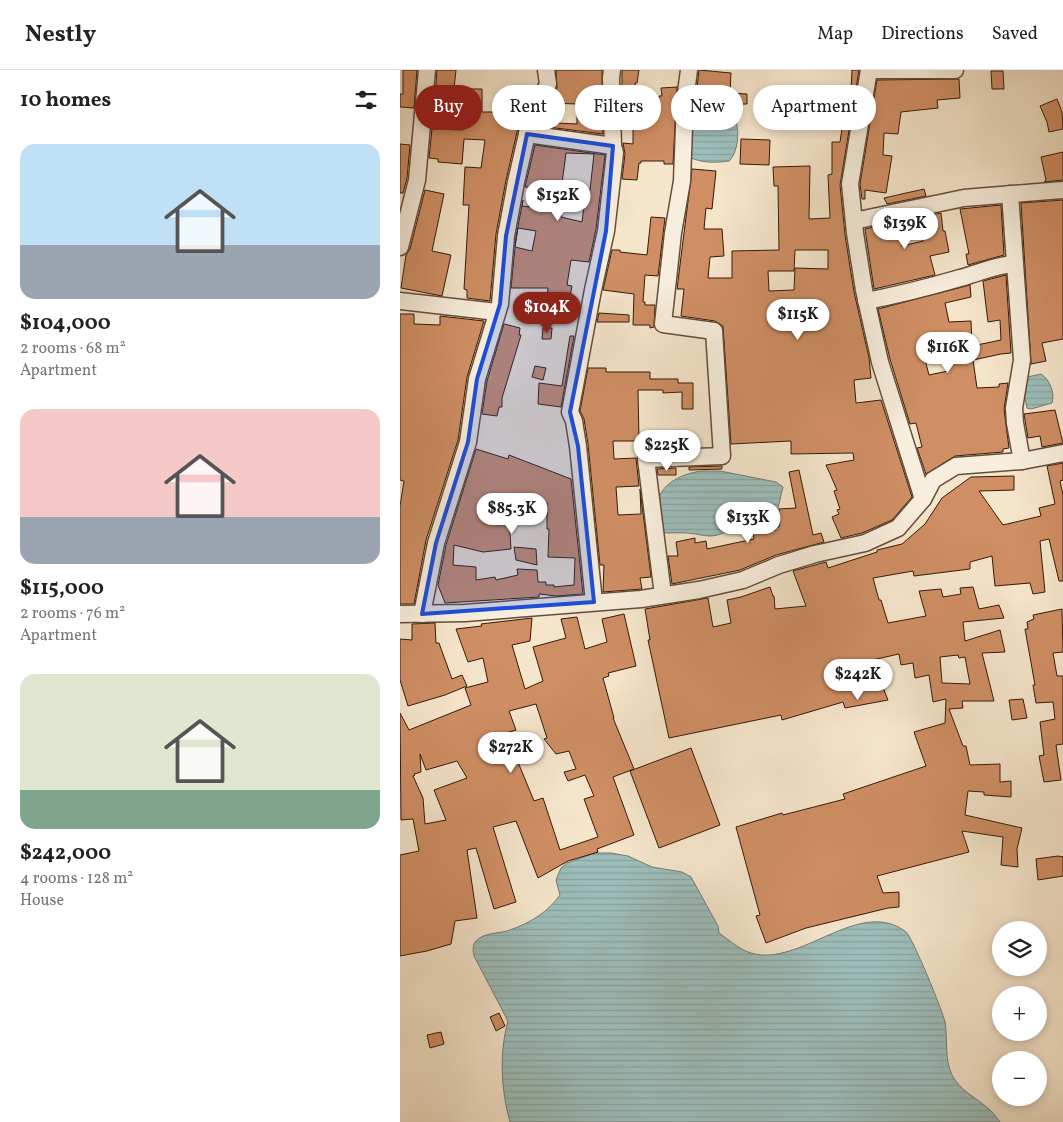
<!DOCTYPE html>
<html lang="en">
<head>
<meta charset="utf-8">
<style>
	body { margin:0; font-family:Vollkorn,serif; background:#f2f2f2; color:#222; height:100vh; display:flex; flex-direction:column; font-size:19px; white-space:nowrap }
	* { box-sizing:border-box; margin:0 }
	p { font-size:16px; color:#767676 }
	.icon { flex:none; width:28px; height:28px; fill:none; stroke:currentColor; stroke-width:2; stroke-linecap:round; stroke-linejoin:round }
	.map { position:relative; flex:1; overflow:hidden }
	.sheet { display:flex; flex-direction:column; background:#fff; width:400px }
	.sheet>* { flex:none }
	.guide { position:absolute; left:15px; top:15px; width:475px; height:45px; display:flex; gap:10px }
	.buttons { position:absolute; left:592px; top:851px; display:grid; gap:10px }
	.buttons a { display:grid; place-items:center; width:55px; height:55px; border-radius:50%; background:#fff; box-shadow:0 2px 8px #0003; font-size:25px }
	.price { position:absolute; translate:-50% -42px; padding:0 11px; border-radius:18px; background:#fff; color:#222; font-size:16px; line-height:32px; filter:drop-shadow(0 1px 2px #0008) }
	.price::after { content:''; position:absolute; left:50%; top:30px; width:15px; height:11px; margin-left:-8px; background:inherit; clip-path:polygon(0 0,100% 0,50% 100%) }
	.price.current { background:#8f2418; color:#fff }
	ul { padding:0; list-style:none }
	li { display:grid; align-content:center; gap:10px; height:265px; padding:0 20px }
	li span { display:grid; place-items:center; height:155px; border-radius:15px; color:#555 }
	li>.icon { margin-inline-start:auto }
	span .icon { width:90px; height:90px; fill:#fffc; stroke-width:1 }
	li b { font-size:21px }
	h2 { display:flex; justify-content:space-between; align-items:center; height:60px; padding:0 20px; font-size:21px }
	.pill { padding:0 18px; border-radius:22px; background:#fff; box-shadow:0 2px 8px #0003; font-size:18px; line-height:45px }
	.pill.current { background:#8f2418; color:#fff }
	header { display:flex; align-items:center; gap:30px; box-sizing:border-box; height:70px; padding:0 25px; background:#fff; border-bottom:1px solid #e0e0e0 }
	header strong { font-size:24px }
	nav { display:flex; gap:28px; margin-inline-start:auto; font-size:18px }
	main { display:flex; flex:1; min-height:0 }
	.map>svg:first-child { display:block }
</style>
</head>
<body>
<header>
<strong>Nestly</strong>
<nav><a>Map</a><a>Directions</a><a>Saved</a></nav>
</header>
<main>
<section class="sheet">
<h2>10 homes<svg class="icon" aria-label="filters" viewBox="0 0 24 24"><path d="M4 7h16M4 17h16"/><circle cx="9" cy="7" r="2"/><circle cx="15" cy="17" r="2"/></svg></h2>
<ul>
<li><span style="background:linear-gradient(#bfe0f5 65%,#9aa5b1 0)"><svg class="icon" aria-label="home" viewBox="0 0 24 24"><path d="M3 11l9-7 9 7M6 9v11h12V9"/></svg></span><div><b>$104,000</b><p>2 rooms · 68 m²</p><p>Apartment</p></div></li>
<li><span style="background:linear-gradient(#f6c9c9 70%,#9aa5b1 0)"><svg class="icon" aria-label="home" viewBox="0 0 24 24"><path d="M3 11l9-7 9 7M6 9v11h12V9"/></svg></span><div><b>$115,000</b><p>2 rooms · 76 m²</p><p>Apartment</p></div></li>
<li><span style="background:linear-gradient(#dfe7d0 75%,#7fa58c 0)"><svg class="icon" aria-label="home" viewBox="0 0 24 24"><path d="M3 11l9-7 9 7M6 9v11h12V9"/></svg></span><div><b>$242,000</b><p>4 rooms · 128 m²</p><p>House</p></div></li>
</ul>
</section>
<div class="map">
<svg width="663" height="1052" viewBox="0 0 663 1052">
	<defs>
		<pattern id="water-rules" width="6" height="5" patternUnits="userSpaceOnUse" patternTransform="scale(1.25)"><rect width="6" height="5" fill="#9dbebb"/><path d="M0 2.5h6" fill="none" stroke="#88a39f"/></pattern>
	</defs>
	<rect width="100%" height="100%" fill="#f5e5cb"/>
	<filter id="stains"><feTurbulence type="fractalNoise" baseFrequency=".004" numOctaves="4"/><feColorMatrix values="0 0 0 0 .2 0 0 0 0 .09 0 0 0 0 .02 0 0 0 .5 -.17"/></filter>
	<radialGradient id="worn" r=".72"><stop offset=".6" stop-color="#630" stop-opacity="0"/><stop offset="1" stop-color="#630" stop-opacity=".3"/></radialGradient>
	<g fill="url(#water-rules)" stroke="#737c73">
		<path d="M322 43H332C341 54 339 82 329 91 315 93 301 93 289 87L293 49 299 45Z"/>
		<path d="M641 304C650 310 655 323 652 333L631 339 627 338 622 314 627 307Z"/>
		<path d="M302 401H320L376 412 383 417 376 446C370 453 357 455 348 459 331 454 328 465 311 466 305 466 301 465 296 464 286 462 274 463 264 463 261 454 256 441 258 431 262 412 285 403 302 401Z"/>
		<path d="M195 783H211L228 786 252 797 282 802 291 807 318 856 319 863C329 870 340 880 351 883 400 898 460 826 506 862 512 866 543 942 545 952 548 970 544 988 552 1005 560 1021 577 1028 590 1040 594 1044 597 1048 600 1052H110C101 1019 99 984 108 951L74 886C73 881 72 875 76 871 84 862 100 864 110 860 130 853 148 842 160 825L156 810 161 798 167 793Z"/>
	</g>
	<g fill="#cf8e64" stroke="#351a07" fill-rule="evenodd">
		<path d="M3 0H17L14 38 0 37V24H3Z"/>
		<path d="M37 0H56L54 19H82V42H105L123 44 117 62 106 110 96 164 90 231 67 228V220L64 219 69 135H63L65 97 81 98 85 70 64 69 62 94 38 92V89L29 88 32 59 63 60V29L35 26Z"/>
		<path d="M156 0H202L203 64 140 56 149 35 155 36V53L177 54V34L149 33 157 18Z"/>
		<path d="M222 0H239L237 13H235L236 37H222Z"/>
		<path d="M299 0 331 3 330 23 347 24V34H306V36L295 35Z"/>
		<path d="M452 0H459L440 115 445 165 454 222 469 288 471 308 454 310 456 333 481 330 512 427 492 450 462 463 441 468 432 447 439 444 437 440 440 439 434 421 437 420 426 395 454 390 453 383 391 384V371L331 374 323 256 315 251 281 246 284 219H277L292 99 316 101 312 139 306 138 304 159H322L324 186 310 187 308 208H332V181L379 180 378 116H374L373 97 410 96 409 149 430 148 428 105 432 104V72H440L445 38 450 39ZM395 180H428V199L395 198 394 220 369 221 368 201H394Z"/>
		<path d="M591 1H603L604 19H592Z"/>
		<path d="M559 9 560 28 537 30 538 38 501 42 498 64 484 63 483 85 492 86 486 123 465 120V129H462L460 114 477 10Z"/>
		<path d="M277 17 273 94H264V91H241V93H239L237 110 222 109 225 84 223 73 233 74V40H259V26H262L261 18Z"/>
		<path d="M657 29 662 42 663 59 649 62 647 52 640 36Z"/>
		<path d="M341 69 370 70 369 95 340 94Z"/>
		<path d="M0 74 10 75 7 108 3 123H0Z"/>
		<path d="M135 75 205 85 196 159 189 192 171 190 167 215 172 216 168 238 163 237 162 240 146 239 148 218H111L116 167 123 130 122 136 150 139V121L148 120V117H125ZM166 83 194 84 190 120 186 119 182 152 161 147V121ZM118 158 136 161 132 181 115 177Z"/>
		<path d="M663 82V110L644 112 646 110 641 87Z"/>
		<path d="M524 119 526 126 487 134 484 128Z"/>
		<path d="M25 120 44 124 32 181 51 185 42 226 1 218 6 185 10 179Z"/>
		<path d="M663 130V269L642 273 646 291 631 294 621 133Z"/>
		<path d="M601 135 604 185 568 195 566 184H569L560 139Z"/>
		<path d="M541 143 543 161H545L549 182 530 186 535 205 474 219 465 159ZM518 150 523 171 502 176 498 153Z"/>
		<path d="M251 147 265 148 258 206 245 205 243 232H245V235H255L254 257 250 258V255H233L234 224 203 220 212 180H220V182L247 185Z"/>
		<path d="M606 205 611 283 601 284 573 290 577 318 599 317V314L608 313 604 339 609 378 603 379V382L555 386 526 404 517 378 522 377 516 353 510 354 490 289 478 239 570 215 571 227 545 233 549 252 571 251 572 276 601 270 600 250 588 252 583 211ZM544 269 548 301 529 305 521 274Z"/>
		<path d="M199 243 229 245V252H197Z"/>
		<path d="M0 244H14V254L40 255V246L84 251 67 307 58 370 26 470 14 534H0V436L4 411 0 410Z"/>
		<path d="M104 254 120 258 119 265H121L102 328V337H99L97 346 82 344 87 311Z"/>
		<path d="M143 258H152L151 269H142Z"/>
		<path d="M170 266H174L161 337 138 334 139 313 162 316Z"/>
		<path d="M135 296 146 298 143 310 132 307Z"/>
		<path d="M188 298H206V302H250V309H278V313H293V339H282V322L263 323V320H238L239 371H213L214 389 236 388 239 416 216 417 218 445 241 444 240 419 251 507 240 508 242 519 203 522 204 495H200L188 374 184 349 180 341Z"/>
		<path d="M655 340 663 373 642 377 640 366 628 368 624 344Z"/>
		<path d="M76 379 108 389 109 385 171 409 183 524 156 526 139 524V527L45 533 38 515 46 475ZM115 424 147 433V459H149L148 487 175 488 174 515 154 517V515H146V512H138L137 500 117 499 118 505 96 510 95 507 76 510V497L53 495 54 475 83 482 111 479 109 448Z"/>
		<path d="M663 393V410L660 411 663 425V511H659L649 469 640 471 645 522 633 524 630 513 595 516 592 486 570 492V499L514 506 513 501 473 508 479 530H481L488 553 526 546 519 521 541 519 543 527 561 524 560 518 573 517 579 539 599 535 604 548 563 552 565 571 600 560 605 582 582 583 594 631H562L563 638 549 639 563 676H566L570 695 600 694V712L611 711V727L584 725V722L568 721 565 745 622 758 617 779 618 797 601 795 603 767 562 761 569 782 477 806 483 823 499 822V837L488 838 406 858 366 873 356 846 360 845 336 757 382 743 383 745 445 729 443 724 526 696 514 662 545 653 546 629 533 632 529 605 515 608 513 593 501 595 499 584 472 590 488 630 445 638 443 632 382 650 381 645 269 668 248 570H250L245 539 308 528 313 557 331 553 327 530 341 527 370 517 373 526H374L375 539 406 536 393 501 426 492 428 498 477 482V480L502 474 525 454 542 428 571 407 614 406V420L579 421 603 455 641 446 639 438 655 434 647 396ZM558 585 559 588 565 587 570 614 542 613 540 587Z"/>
		<path d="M322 396V399L289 400V397Z"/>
		<path d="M276 398V405H258L257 399Z"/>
		<path d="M399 400 413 465 421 463 424 472 376 485 340 500 272 514 268 486H278L276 472 295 468V473L306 471 307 479 354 469 353 462 376 460 375 457H379V439L396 438 389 402Z"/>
		<path d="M114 477 136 479 137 495 116 490Z"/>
		<path d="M662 539 663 582 653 583 657 606H663V674L656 675 661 710 644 712 639 686 644 685 640 652 655 649 653 632 636 633 633 615H635L625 559H628L627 552 634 549 633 545Z"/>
		<path d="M224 544 236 596 208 603 209 606 203 608 214 648H213L234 699 213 707 234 765 197 779 198 782 168 791 138 808 116 751 93 757 116 832 94 839 76 778 67 780 77 848 55 851 51 874 27 881 0 886V785L19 781 13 749 1 750 0 643 9 660 71 635 65 618 88 612 83 588 68 592 56 559 82 556 81 554 132 548 130 571 112 575 125 619 143 611 133 577 166 568 161 549 177 547 185 579 207 572 202 549ZM136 634 147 668 144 669 156 684 169 681 176 699 164 702 168 711 185 705 194 726 184 729 198 767 160 780 143 728 134 731 106 663 116 660 109 641ZM20 684 26 700 57 691 67 708 34 720 46 750 25 754 23 728 13 706 15 705 14 704 21 702Z"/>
		<path d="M35 553 36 573H39L52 609 62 605 67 616 45 625 8 636 0 610V569L12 570V554Z"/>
		<path d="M623 629 627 648 612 650 609 630Z"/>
		<path d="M291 678 320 755 259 778 230 701Z"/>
		<path d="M658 786 663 787V806L638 810 636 789Z"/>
		<path d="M99 943 105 956 96 961 90 947Z"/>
		<path d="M41 962 44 974 30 978 27 965Z"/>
	</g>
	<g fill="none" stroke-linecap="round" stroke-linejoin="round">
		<defs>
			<g id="minor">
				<path d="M469 0 450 114 455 163 464 220 480 292 523 429"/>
				<path d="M469 0H555"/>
				<path d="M127 64 213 76 211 8 212 0"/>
				<path d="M610 124 622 290 614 338 615 353 622 391"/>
				<path d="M454 151 564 128 663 120"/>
				<path d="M0 177 17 110 27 0"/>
				<path d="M0 231 97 242"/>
				<path d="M466 231C498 225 529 217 560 208 579 203 595 195 615 194"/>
				<path d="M263 525 246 389 322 386 314 261 263 254 273 163 282 111 285 30 289 0"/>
				<path d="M194 532 178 376 174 351 170 342 193 220 206 161 215 83 213 76"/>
				<path d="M0 544 65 543 241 529 299 520 343 510 379 495 415 484 465 473 498 458 523 429 533 410 556 396 622 391 663 383"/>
				<path d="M22 544 36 473 68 372 77 309 100 234 106 166 116 112 127 64 135 40 148 14 146 0"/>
			</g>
		</defs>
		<use href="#minor" stroke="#654d38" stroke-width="19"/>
		<use href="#minor" stroke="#f8eedd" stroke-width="16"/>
	</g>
	<path fill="#1d4ed8" fill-opacity="0.2" stroke="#1d4ed8" stroke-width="4" stroke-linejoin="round" d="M127 64 213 76 206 161 170 342 178 376 194 532 22 544 36 473 68 372 77 309 100 234 106 166Z"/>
	<rect width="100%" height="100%" filter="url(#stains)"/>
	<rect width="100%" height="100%" fill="url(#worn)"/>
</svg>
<div class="buttons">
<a><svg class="icon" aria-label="layers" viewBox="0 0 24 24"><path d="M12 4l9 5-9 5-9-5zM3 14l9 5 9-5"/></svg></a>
<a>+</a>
<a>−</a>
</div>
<b class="price" style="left:158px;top:152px">$152K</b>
<b class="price" style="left:505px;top:180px">$139K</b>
<b class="price current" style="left:147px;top:264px">$104K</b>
<b class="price" style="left:398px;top:271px">$115K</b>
<b class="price" style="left:548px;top:304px">$116K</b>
<b class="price" style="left:267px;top:402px">$225K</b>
<b class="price" style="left:112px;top:465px">$85.3K</b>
<b class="price" style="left:348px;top:474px">$133K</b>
<b class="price" style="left:458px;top:631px">$242K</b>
<b class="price" style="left:111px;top:704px">$272K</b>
<div class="guide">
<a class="pill current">Buy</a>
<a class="pill">Rent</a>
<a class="pill">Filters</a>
<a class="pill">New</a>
<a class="pill">Apartment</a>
</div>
</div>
</main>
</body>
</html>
